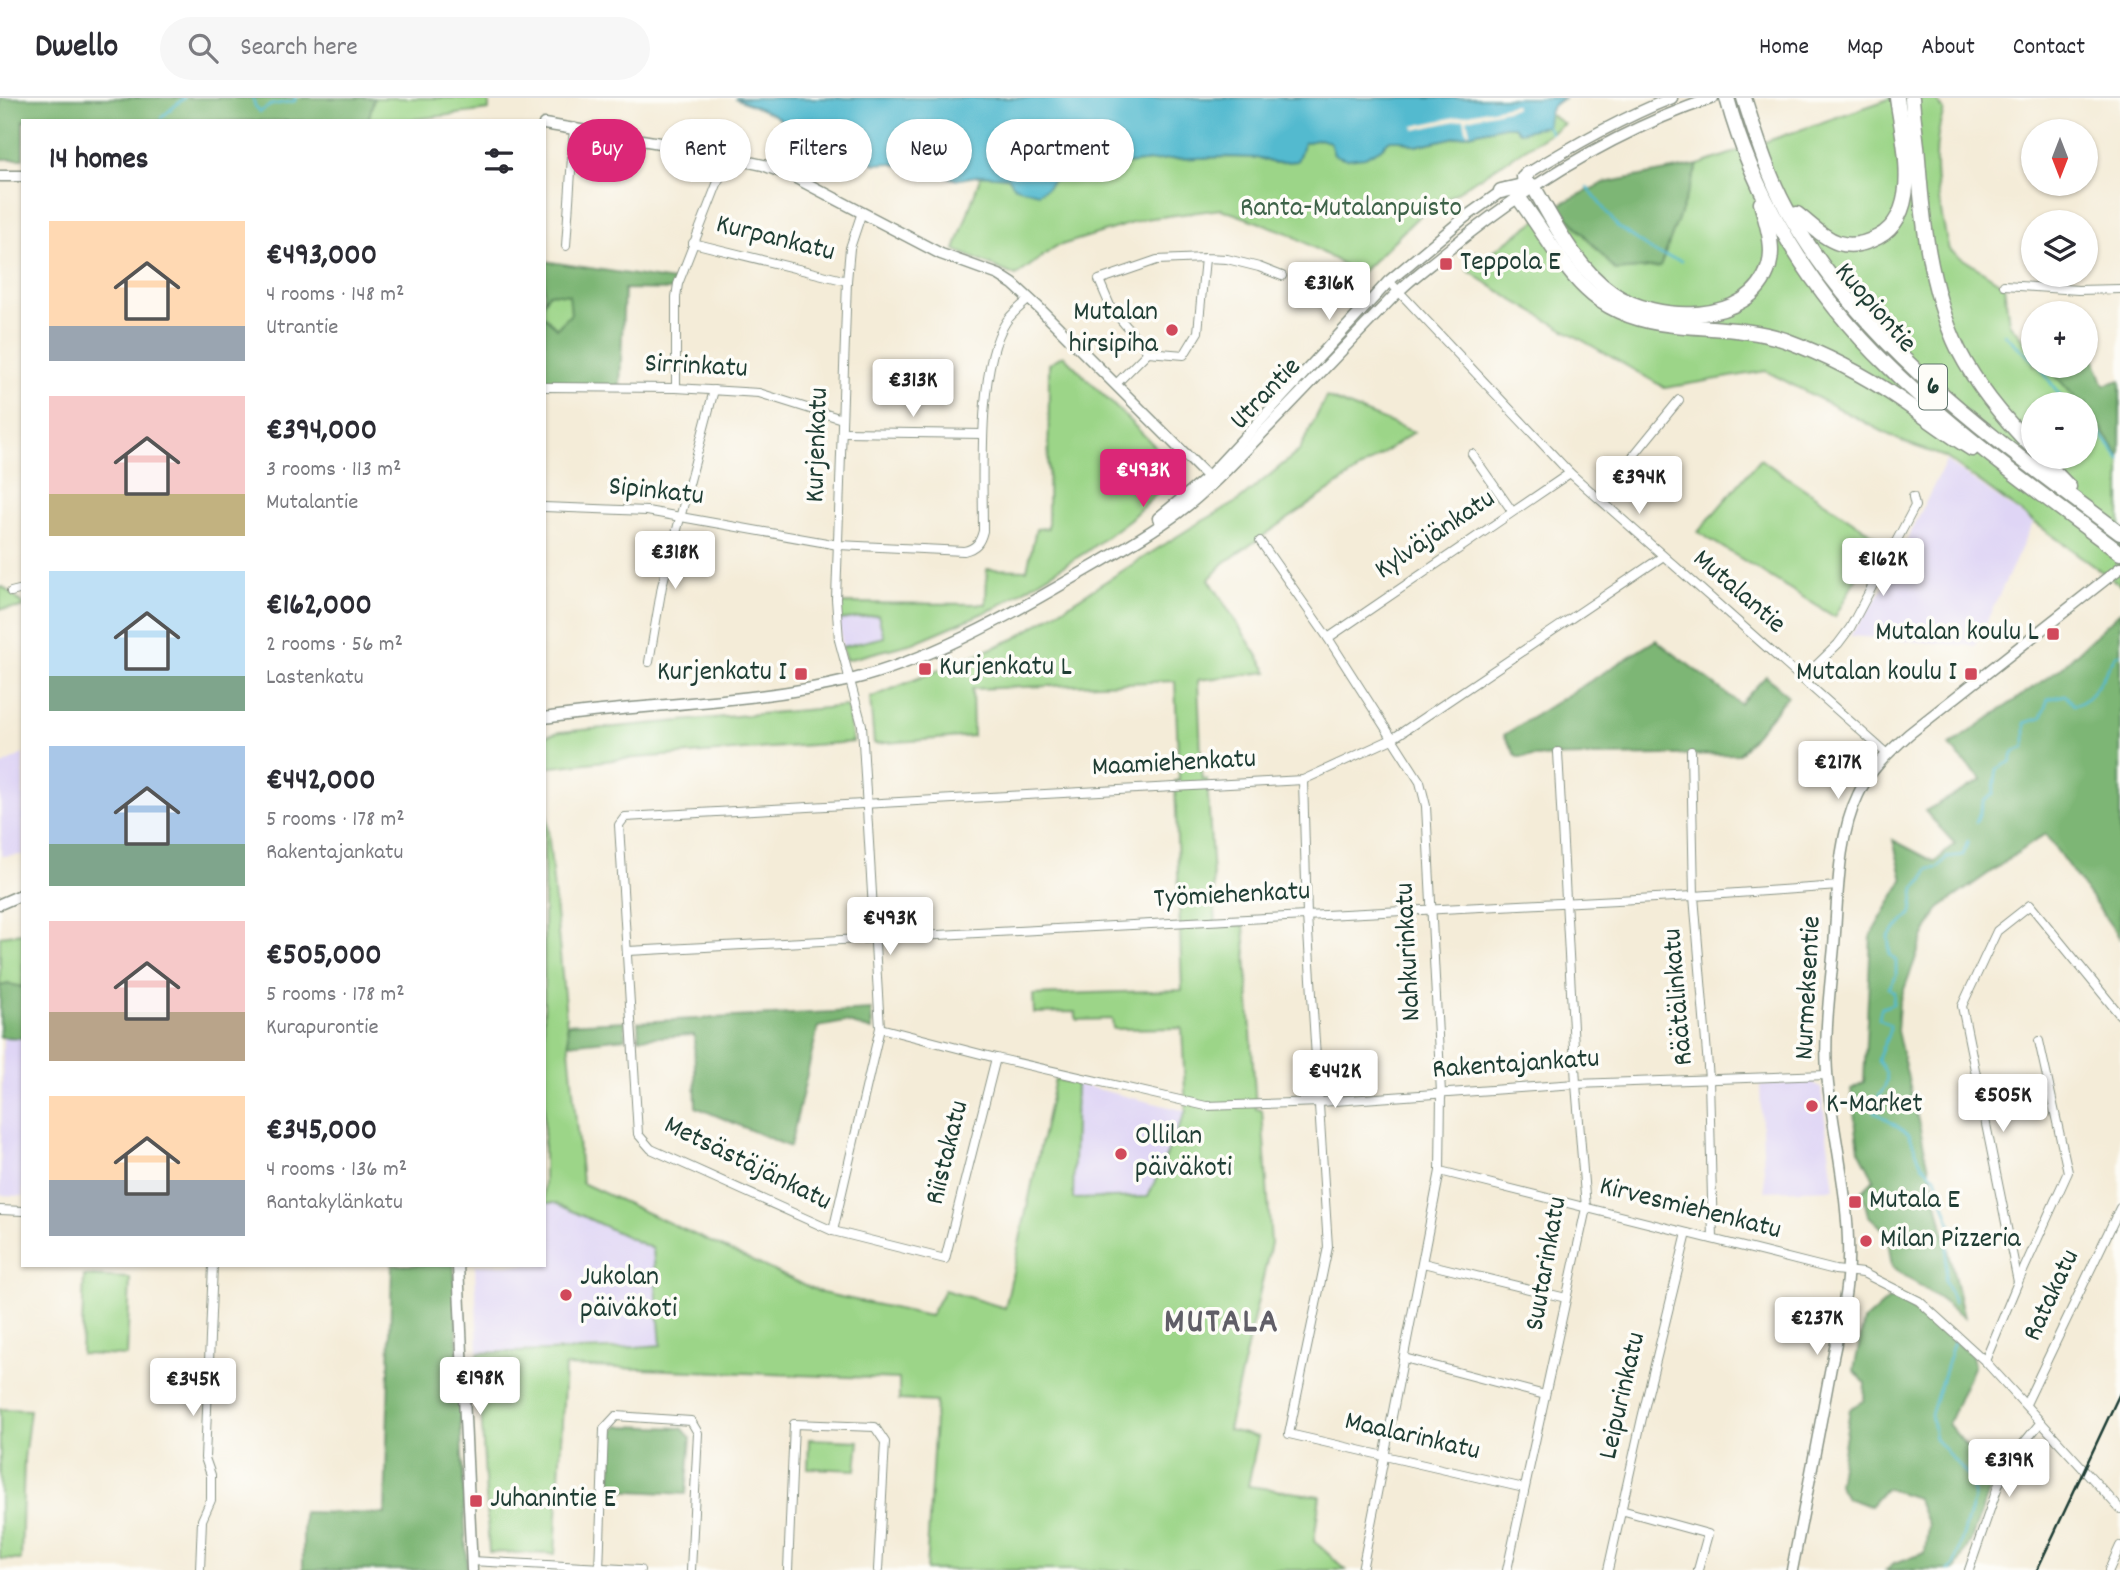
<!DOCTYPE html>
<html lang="en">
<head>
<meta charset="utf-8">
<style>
	body { margin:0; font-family:Dekko,sans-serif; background:#f7f7f7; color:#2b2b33; height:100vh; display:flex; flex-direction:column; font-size:26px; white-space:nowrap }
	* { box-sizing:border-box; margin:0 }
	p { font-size:23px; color:#7c7c81 }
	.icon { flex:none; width:38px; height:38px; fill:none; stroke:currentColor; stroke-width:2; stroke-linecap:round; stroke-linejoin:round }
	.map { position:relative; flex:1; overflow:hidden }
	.panel { position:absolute; left:21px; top:21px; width:525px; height:1148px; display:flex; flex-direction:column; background:#fff; border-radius:0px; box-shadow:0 2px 5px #0004 }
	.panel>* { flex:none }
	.guide { position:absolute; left:567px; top:21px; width:665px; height:63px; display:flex; gap:14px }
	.needle { width:46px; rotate:180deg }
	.controls { position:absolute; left:2021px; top:21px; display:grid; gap:14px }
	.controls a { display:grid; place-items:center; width:77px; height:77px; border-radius:50%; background:#fff; box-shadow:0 2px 5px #0004; font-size:35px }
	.price { position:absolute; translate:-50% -60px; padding:0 16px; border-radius:7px; background:#fff; color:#222; font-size:23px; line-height:46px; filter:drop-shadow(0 2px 4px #0008) }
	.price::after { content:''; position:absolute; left:50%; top:42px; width:21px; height:16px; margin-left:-10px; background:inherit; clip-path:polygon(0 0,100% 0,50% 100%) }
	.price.current { background:#db2777; color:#fff }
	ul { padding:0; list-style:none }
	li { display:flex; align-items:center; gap:21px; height:175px; padding:0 28px }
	li span { display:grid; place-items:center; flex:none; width:196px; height:140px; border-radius:0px; color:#555 }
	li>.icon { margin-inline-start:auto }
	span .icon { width:84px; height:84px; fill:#fffc; stroke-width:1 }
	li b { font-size:30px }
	h2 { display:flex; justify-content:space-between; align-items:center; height:84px; padding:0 28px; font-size:30px }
	.pill { padding:0 24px; border-radius:32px; background:#fff; box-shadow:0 2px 5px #0004; font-size:24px; line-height:63px }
	.pill.current { background:#db2777; color:#fff }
	header { display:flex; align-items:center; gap:42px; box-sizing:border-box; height:98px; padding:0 35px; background:#fff; border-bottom:2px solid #e1e1e2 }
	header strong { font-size:33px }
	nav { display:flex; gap:38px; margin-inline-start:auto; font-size:24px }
	.search { width:490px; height:63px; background:#f7f7f7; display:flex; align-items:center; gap:18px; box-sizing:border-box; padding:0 24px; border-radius:38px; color:#7c7c81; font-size:26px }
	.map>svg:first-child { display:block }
</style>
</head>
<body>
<header>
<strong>Dwello</strong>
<div class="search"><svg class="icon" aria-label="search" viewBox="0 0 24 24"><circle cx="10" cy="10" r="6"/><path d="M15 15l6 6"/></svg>Search here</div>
<nav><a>Home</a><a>Map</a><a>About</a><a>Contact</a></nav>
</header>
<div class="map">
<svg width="2120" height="1472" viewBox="0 0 2120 1472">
	<rect width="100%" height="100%" fill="#fdfcf7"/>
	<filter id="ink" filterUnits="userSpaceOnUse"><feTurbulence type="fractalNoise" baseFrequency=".0143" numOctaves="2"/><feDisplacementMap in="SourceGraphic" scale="14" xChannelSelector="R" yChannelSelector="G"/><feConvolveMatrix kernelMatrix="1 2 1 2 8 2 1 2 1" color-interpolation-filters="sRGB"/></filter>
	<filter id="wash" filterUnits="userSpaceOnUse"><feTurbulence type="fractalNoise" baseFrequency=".00686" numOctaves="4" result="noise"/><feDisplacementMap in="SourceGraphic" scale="28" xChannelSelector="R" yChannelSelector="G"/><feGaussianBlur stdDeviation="1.57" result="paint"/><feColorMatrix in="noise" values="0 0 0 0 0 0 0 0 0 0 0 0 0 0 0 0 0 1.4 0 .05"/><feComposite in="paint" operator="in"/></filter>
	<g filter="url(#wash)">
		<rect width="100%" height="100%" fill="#f4ecd8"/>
		<g fill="#dfd5f5">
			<path d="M1946 363 2033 425 1975 548 1850 538 1883 491Z"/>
			<path d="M878 517 884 539 842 549 839 522Z"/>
			<path d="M23 656V757L1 758 0 668Z"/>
			<path d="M3 939 23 940V1098L0 1097Z"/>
			<path d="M1813 984 1821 991 1834 1091 1765 1093 1760 987Z"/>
			<path d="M1076 986 1186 1013 1148 1099 1073 1102Z"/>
			<path d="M544 1105H554L653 1151 661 1248 478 1254 475 1167H544Z"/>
		</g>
		<g fill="#9cd588" stroke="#5e895e" stroke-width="2">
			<path d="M374 0H489V12L400 23H368Z"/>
			<path d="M1892 0H1935L1944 13C1928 57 1939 108 1949 152L2004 187 2009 225 2033 253 2034 268H2047L2081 306H2034V359H2086V312L2098 325 2120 359V487L1945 359 1903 344 1766 273 1665 290 1511 201 1467 172 1558 107 1616 173 1660 169 1698 67Z"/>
			<path d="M1548 15 1564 26 1418 119 1360 176 1288 135 1221 111 1145 121 1055 149 1016 178 955 152 981 77 1008 79 1047 90 1052 82 1077 81 1107 68 1169 61 1227 59 1260 60 1273 65 1297 63 1304 45 1319 41 1380 51 1390 42H1401L1416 48 1504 28H1514L1519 34Z"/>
			<path d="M549 195 570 197 571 216 557 230 544 218V204Z"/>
			<path d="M1063 257 1180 373 1130 421 1086 454 995 510 913 545 846 562 842 549 884 539 878 517 839 522 838 505 986 506 987 471 1027 472 1036 431 1048 430 1049 266Z"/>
			<path d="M1326 299 1414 334 1224 465 1209 481 1268 574 1198 582 1202 681H1207L1216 828 1244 827 1256 1011 1262 1012 1271 1145 1228 1332 1258 1339 1248 1388 1320 1398 1314 1443 1346 1472H926L936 1304 899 1302V1281L565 1268 555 1456 489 1454 478 1255 611 1251 661 1247 653 1151 555 1105H544V690L582 1085 822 1195 930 1218 944 1192 1005 1210 1055 981 1076 986 1073 1101 1148 1099 1186 1013 1182 930 1113 931 1112 921 1077 922 1075 914 1034 915 1033 897 1182 892 1175 683 1179 682 1175 583 972 591 973 638 874 646 870 600 1014 541 1192 429 1238 403 1299 353Z"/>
			<path d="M1760 361 1878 440 1835 519 1698 434Z"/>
			<path d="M0 489H3L23 506V510L0 511Z"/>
			<path d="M847 608 853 644 622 661 544 670V638L560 634Z"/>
			<path d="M23 835V889L9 886 0 888V838Z"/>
			<path d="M84 1178 130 1180 127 1258 81 1256Z"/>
			<path d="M0 1311 30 1312 24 1361 21 1462 0 1461Z"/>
			<path d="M809 1341 859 1343 856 1372 808 1370Z"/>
		</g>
		<g fill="#7db674" stroke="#4e7a54" stroke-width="2">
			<path d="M0 0H374L368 23H23V61H0Z"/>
			<path d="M1698 67 1660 169 1616 173 1558 107 1604 85Z"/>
			<path d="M544 163 674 183V192L624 191 620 288 544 287V218L557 230 571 216 569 197 549 195 544 204Z"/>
			<path d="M2086 253 2092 255 2104 287 2120 282V359L2098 325 2086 312V306H2081L2047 268H2086Z"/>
			<path d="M2120 514V840L2045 736 1939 810 1924 838 1899 905 1897 933 1964 1220 1941 1202 1892 1169 1887 1135 1868 1117 1862 1093 1874 1081 1859 1052 1851 991 1864 984 1871 837 1903 782 1893 742 1935 764 1955 746 1925 713 1982 682 1949 648 2061 570Z"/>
			<path d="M1656 542 1740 606 1766 578 1788 598 1739 656 1517 659 1504 637Z"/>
			<path d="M9 886 23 889V940L0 939V888Z"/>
			<path d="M871 912 872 932 845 924 818 929 790 1049 696 1009 694 937 639 940 638 924Z"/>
			<path d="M625 923V940L569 946 567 926Z"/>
			<path d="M392 1167H454L467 1472H303V1414L385 1416Z"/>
			<path d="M1893 1197 1972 1257 1974 1267 1948 1326 1993 1380 1971 1442 1955 1472H1886L1894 1465 1925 1455 1928 1427 1917 1400 1886 1390 1870 1408 1846 1400 1838 1386 1850 1311 1864 1302 1865 1285 1854 1272 1864 1223Z"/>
			<path d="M618 1328 682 1330 691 1340 686 1396 611 1392 613 1334Z"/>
		</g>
		<path fill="#52bacf" stroke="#387c82" stroke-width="2" d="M735 0H1565C1550 7 1548 13 1547 28 1537 29 1528 33 1519 34L1514 28H1504L1416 48 1401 42H1390L1380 51 1365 59 1347 61 1334 57 1330 44 1319 41 1304 45 1297 63 1273 65 1260 60 1227 59 1169 61 1107 68 1077 81 1053 82 1047 90 1038 95 1015 89 1008 79 981 77 956 82 935 74 916 76 902 68 888 65 876 66 857 58 850 50 831 47 798 28 787 26 772 16Z"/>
		<path fill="#f4ecd8" d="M1515 6 1516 10 1467 21 1470 34 1467 35 1464 21 1415 32 1414 28Z"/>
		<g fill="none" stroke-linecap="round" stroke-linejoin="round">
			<g stroke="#52bacf" stroke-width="2.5">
				<path d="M253 0 255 8 260 14 271 7 295 3V0"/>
				<path d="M161 20 184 0"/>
				<path d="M1547 28 1551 35"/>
				<path d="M1587 89 1618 129 1655 155 1682 163"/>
				<path d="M2004 236 2034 263"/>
				<path d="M2039 268 2066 306"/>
				<path d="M2086 329 2091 336H2101L2120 362"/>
				<path d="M1976 724 1984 703 1993 696 1997 671 2010 664 2014 654 2025 649V625L2041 620 2048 601 2065 597 2074 607C2093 604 2106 572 2116 557L2120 556"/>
				<path d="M1954 1204 1945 1183 1948 1137 1951 1127 1935 1078 1922 1067 1909 1036 1875 1014 1879 1004V998C1889 984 1890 977 1878 963 1880 948 1889 943 1890 927L1879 921 1881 910 1893 906 1894 894 1889 890 1896 878V863L1890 856 1888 839 1912 815 1915 790 1924 781 1928 771 1938 770 1947 759 1963 757 1968 743"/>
				<path d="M1949 1472 1954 1468 1974 1401 1970 1380 1935 1341 1931 1317 1954 1243"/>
			</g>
		</g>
	</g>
	<g filter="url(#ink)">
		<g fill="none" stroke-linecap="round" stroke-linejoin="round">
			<defs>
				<g id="street">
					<path d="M693 145 847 183"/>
					<path d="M566 148 574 29"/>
					<path d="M1205 160 1198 234 1184 257 1148 254 1111 210 1099 182 1157 162 1205 160 1227 161 1259 169 1282 178"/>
					<path d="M1389 183 1570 375 1887 656"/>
					<path d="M2004 187 2078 192 2120 191"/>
					<path d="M1116 286 1148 254"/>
					<path d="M544 289 676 290 759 295 842 321"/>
					<path d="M676 290V199L678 186 728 58"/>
					<path d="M843 334 983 336"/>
					<path d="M1472 356 1512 413"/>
					<path d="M1599 400 1679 302"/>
					<path d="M544 409 647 413 838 447 964 453C976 450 980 445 983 433 983 381 977 267 1006 224 1012 215 1022 208 1029 201"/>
					<path d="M1260 443 1328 540 1420 684 1426 708 1441 995 1440 1073 1362 1472"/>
					<path d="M11 494 23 491"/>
					<path d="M1328 540 1570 375"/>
					<path d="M649 564 662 488 714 292"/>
					<path d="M1802 581 1838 546 1850 530 1915 408 1913 399"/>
					<path d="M1691 653 1694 798 1709 981 1713 1141"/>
					<path d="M1303 682 1307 818 1328 1149 1289 1336 1524 1390"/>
					<path d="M628 853 1694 798 1839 788"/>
					<path d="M880 930 996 960 1206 1008 1320 1004 1576 986 1827 977"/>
					<path d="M996 960 945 1161 833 1133 651 1051 638 1036 619 727 625 719 1303 682 1392 641 1662 459"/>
					<path d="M1440 1073 1835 1172 1863 1175 1919 1203 1985 1263 2120 1411"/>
					<path d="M0 1112 23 1113"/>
					<path d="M833 1133 880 930 862 627 839 542 836 501 847 183 850 150 862 114"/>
					<path d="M1423 1165 1566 1200"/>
					<path d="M2018 1184 2068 1074 2039 943"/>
					<path d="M1404 1260 1545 1297"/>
					<path d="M1985 1263 2018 1184 1962 908 1997 833 2030 807 2120 917"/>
					<path d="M2026 1306 2120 1110"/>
					<path d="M1621 1412 1708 1436 1698 1472"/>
					<path d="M471 1463 640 1472"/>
					<path d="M200 1472 202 1422 211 1402V1377L205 1360 213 1167"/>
					<path d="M599 1472 604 1331 616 1318 691 1323 698 1335 691 1472"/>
					<path d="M788 1472 794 1326 875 1329 885 1344 878 1472"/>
					<path d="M1507 1472 1586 1110 1576 986 1558 654"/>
					<path d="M1608 1472 1642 1320 1687 1135"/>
					<path d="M1969 1472 2005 1368 2041 1324"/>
					<path d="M2109 1472 2120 1448"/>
				</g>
				<g id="secondary">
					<path d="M544 26 666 46 763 67 794 79 941 156 999 177 1013 186 1039 210 1208 379"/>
					<path d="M0 78H23"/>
					<path d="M1522 79C1570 49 1619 21 1672 0"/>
					<path d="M1158 420 1208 379 1389 183 1464 120 1506 90"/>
					<path d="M544 620C645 605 750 606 850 582 927 563 1005 520 1073 480 1109 459 1145 439 1178 415 1211 390 1238 360 1267 330 1310 286 1352 241 1395 197 1409 182 1426 170 1442 157 1522 91 1614 33 1713 0"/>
					<path d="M0 806 23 796"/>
					<path d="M458 1167 472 1472"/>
					<path d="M1792 1472C1805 1406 1818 1340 1830 1274 1837 1238 1847 1201 1848 1164 1850 1104 1835 1045 1828 986 1823 941 1830 893 1834 848 1838 801 1837 740 1858 697 1869 672 1889 654 1909 636L2120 470"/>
				</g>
				<g id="highway">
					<path d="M1727 0C1754 101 1813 196 1889 269 1959 338 2042 396 2120 455"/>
					<path d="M1744 0C1756 37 1767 75 1786 110 1863 250 1995 341 2120 435"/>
					<path d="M1912 0C1913 16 1915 32 1917 48 1922 118 1928 189 1959 253 1978 290 2005 322 2034 351"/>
					<path d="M1527 76 1518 99C1567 165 1581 218 1674 227 1711 231 1749 230 1785 242 1823 256 1864 277 1898 300 1923 317 1947 336 1972 351"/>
					<path d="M1501 93 1527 87 1533 88C1555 126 1575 169 1612 195 1654 225 1751 229 1769 168 1775 148 1766 124 1761 105"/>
					<path d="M1797 116C1824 137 1840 159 1878 139 1923 115 1903 42 1897 0"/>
					<path d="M2040 359 2069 389"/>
				</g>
			</defs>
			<use href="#street" stroke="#8a9486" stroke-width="10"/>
			<use href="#secondary" stroke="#8a9486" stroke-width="13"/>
			<use href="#highway" stroke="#8a9486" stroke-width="17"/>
			<use href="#street" stroke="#fff" stroke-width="8"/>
			<use href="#secondary" stroke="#fff" stroke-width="10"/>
			<use href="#highway" stroke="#fff" stroke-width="14"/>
			<path stroke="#1f3d34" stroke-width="2.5" d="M2037 1472 2120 1295"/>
		</g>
	</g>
	<g fill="#d1495b" stroke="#fdfcf7" stroke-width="2.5">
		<rect x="1439" y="159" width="14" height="14" rx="3.5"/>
		<circle cx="1172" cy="232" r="7"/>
		<rect x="2046" y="529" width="14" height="14" rx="3.5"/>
		<rect x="918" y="564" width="14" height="14" rx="3.5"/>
		<rect x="794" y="569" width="14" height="14" rx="3.5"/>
		<rect x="1964" y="569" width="14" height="14" rx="3.5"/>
		<circle cx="1812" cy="1008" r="7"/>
		<circle cx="1121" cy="1056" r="7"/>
		<rect x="1848" y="1097" width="14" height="14" rx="3.5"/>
		<circle cx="1866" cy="1143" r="7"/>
		<circle cx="566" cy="1197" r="7"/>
		<rect x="469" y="1396" width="14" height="14" rx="3.5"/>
	</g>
	<g text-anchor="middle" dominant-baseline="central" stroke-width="7" stroke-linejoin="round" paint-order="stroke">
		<rect fill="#fdfcf7" stroke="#62766e" stroke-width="2" x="1919" y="266.5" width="28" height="45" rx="5"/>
		<g font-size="26" font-weight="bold" fill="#1f3d34">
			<text x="1933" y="289">6</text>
		</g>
		<g font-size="28" fill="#3e6349" stroke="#fdfcf7">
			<text x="1351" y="112">Ranta-Mutalanpuisto</text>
		</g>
		<g font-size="28" fill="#1f3d34" stroke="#fdfcf7">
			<text transform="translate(775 142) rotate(14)">Kurpankatu</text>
			<text transform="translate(1874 211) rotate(49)">Kuopiontie</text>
			<text transform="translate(696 270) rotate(3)">Sirrinkatu</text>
			<text transform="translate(1267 297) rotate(-46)">Utrantie</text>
			<text transform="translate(819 347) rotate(-88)">Kurjenkatu</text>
			<text transform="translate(656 395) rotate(6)">Sipinkatu</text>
			<text transform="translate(1436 438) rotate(-34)">Kylväjänkatu</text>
			<text transform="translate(1738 495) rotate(41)">Mutalantie</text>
			<text transform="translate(1174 667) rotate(-3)">Maamiehenkatu</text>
			<text transform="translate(1232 799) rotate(-3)">Työmiehenkatu</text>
			<text transform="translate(1410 854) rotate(-93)">Nahkurinkatu</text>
			<text transform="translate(1810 890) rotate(-87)">Nurmeksentie</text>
			<text transform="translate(1680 899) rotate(-95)">Räätälinkatu</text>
			<text transform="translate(1516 968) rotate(-4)">Rakentajankatu</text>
			<text transform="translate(949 1055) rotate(-76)">Riistakatu</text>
			<text transform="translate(747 1067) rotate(26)">Metsästäjänkatu</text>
			<text transform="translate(1690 1112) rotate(14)">Kirvesmiehenkatu</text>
			<text transform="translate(1548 1166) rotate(-80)">Suutarinkatu</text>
			<text transform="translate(2053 1198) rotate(-65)">Ratakatu</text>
			<text transform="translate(1624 1298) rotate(-77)">Leipurinkatu</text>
			<text transform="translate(1412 1340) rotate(13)">Maalarinkatu</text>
		</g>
		<g font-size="28" fill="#1f3d34" stroke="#fdfcf7" text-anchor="start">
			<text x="1460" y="166">Teppola E</text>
			<text x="1158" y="216" text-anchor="end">Mutalan<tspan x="1158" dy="32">hirsipiha</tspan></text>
			<text x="2039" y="536" text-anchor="end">Mutalan koulu L</text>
			<text x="939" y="571">Kurjenkatu L</text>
			<text x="787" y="576" text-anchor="end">Kurjenkatu I</text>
			<text x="1957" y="576" text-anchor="end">Mutalan koulu I</text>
			<text x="1826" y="1008">K-Market</text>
			<text x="1135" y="1040">Ollilan<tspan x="1135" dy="32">päiväkoti</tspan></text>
			<text x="1869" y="1104">Mutala E</text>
			<text x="1880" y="1143">Milan Pizzeria</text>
			<text x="580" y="1181">Jukolan<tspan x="580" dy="32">päiväkoti</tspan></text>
			<text x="490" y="1403">Juhanintie E</text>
		</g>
		<g font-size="35" font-weight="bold" letter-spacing="2" fill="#605e67" stroke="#fdfcf7">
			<text x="1222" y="1226">MUTALA</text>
		</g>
	</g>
</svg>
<div class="controls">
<a><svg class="needle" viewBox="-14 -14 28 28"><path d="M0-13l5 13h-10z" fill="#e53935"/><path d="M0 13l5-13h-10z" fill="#7c7c81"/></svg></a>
<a><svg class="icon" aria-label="layers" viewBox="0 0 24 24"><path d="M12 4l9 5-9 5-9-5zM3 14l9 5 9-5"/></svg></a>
<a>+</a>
<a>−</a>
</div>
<b class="price" style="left:1329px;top:224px">€316K</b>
<b class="price" style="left:913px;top:321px">€313K</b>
<b class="price current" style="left:1143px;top:411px">€493K</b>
<b class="price" style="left:1639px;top:418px">€394K</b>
<b class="price" style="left:675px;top:493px">€318K</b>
<b class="price" style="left:1883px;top:500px">€162K</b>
<b class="price" style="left:1838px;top:703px">€217K</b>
<b class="price" style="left:890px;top:859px">€493K</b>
<b class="price" style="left:1335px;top:1012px">€442K</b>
<b class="price" style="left:2003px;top:1036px">€505K</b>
<b class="price" style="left:1817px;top:1259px">€237K</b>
<b class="price" style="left:480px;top:1319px">€198K</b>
<b class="price" style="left:193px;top:1320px">€345K</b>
<b class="price" style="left:2009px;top:1401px">€319K</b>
<div class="guide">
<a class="pill current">Buy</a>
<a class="pill">Rent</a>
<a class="pill">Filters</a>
<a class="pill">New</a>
<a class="pill">Apartment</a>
</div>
<section class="panel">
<h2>14 homes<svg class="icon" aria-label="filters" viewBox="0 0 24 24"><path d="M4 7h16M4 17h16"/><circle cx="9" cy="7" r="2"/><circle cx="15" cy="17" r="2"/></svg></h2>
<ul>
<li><span style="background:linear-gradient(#ffd9b3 75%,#9aa5b1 0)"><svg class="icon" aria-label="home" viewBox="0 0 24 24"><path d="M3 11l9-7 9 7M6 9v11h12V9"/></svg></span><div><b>€493,000</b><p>4 rooms · 148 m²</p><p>Utrantie</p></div></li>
<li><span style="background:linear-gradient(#f6c9c9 70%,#c2b280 0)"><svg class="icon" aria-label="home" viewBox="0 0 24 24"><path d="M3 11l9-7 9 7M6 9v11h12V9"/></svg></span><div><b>€394,000</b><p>3 rooms · 113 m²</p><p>Mutalantie</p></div></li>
<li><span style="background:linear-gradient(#bfe0f5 75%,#7fa58c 0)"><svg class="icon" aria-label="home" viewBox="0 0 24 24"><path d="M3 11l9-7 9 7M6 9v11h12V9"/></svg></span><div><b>€162,000</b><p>2 rooms · 56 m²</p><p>Lastenkatu</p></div></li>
<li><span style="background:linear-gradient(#a9c7e8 70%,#7fa58c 0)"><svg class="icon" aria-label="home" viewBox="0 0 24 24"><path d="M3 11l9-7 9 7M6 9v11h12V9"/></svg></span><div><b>€442,000</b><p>5 rooms · 178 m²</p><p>Rakentajankatu</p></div></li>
<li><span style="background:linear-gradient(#f6c9c9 65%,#b9a48a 0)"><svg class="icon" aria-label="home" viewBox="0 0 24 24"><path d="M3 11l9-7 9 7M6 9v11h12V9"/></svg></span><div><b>€505,000</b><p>5 rooms · 178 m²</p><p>Kurapurontie</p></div></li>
<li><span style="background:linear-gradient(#ffd9b3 60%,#9aa5b1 0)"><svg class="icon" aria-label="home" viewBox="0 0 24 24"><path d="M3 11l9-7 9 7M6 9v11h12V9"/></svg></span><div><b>€345,000</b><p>4 rooms · 136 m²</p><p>Rantakylänkatu</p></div></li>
</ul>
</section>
</div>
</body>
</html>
